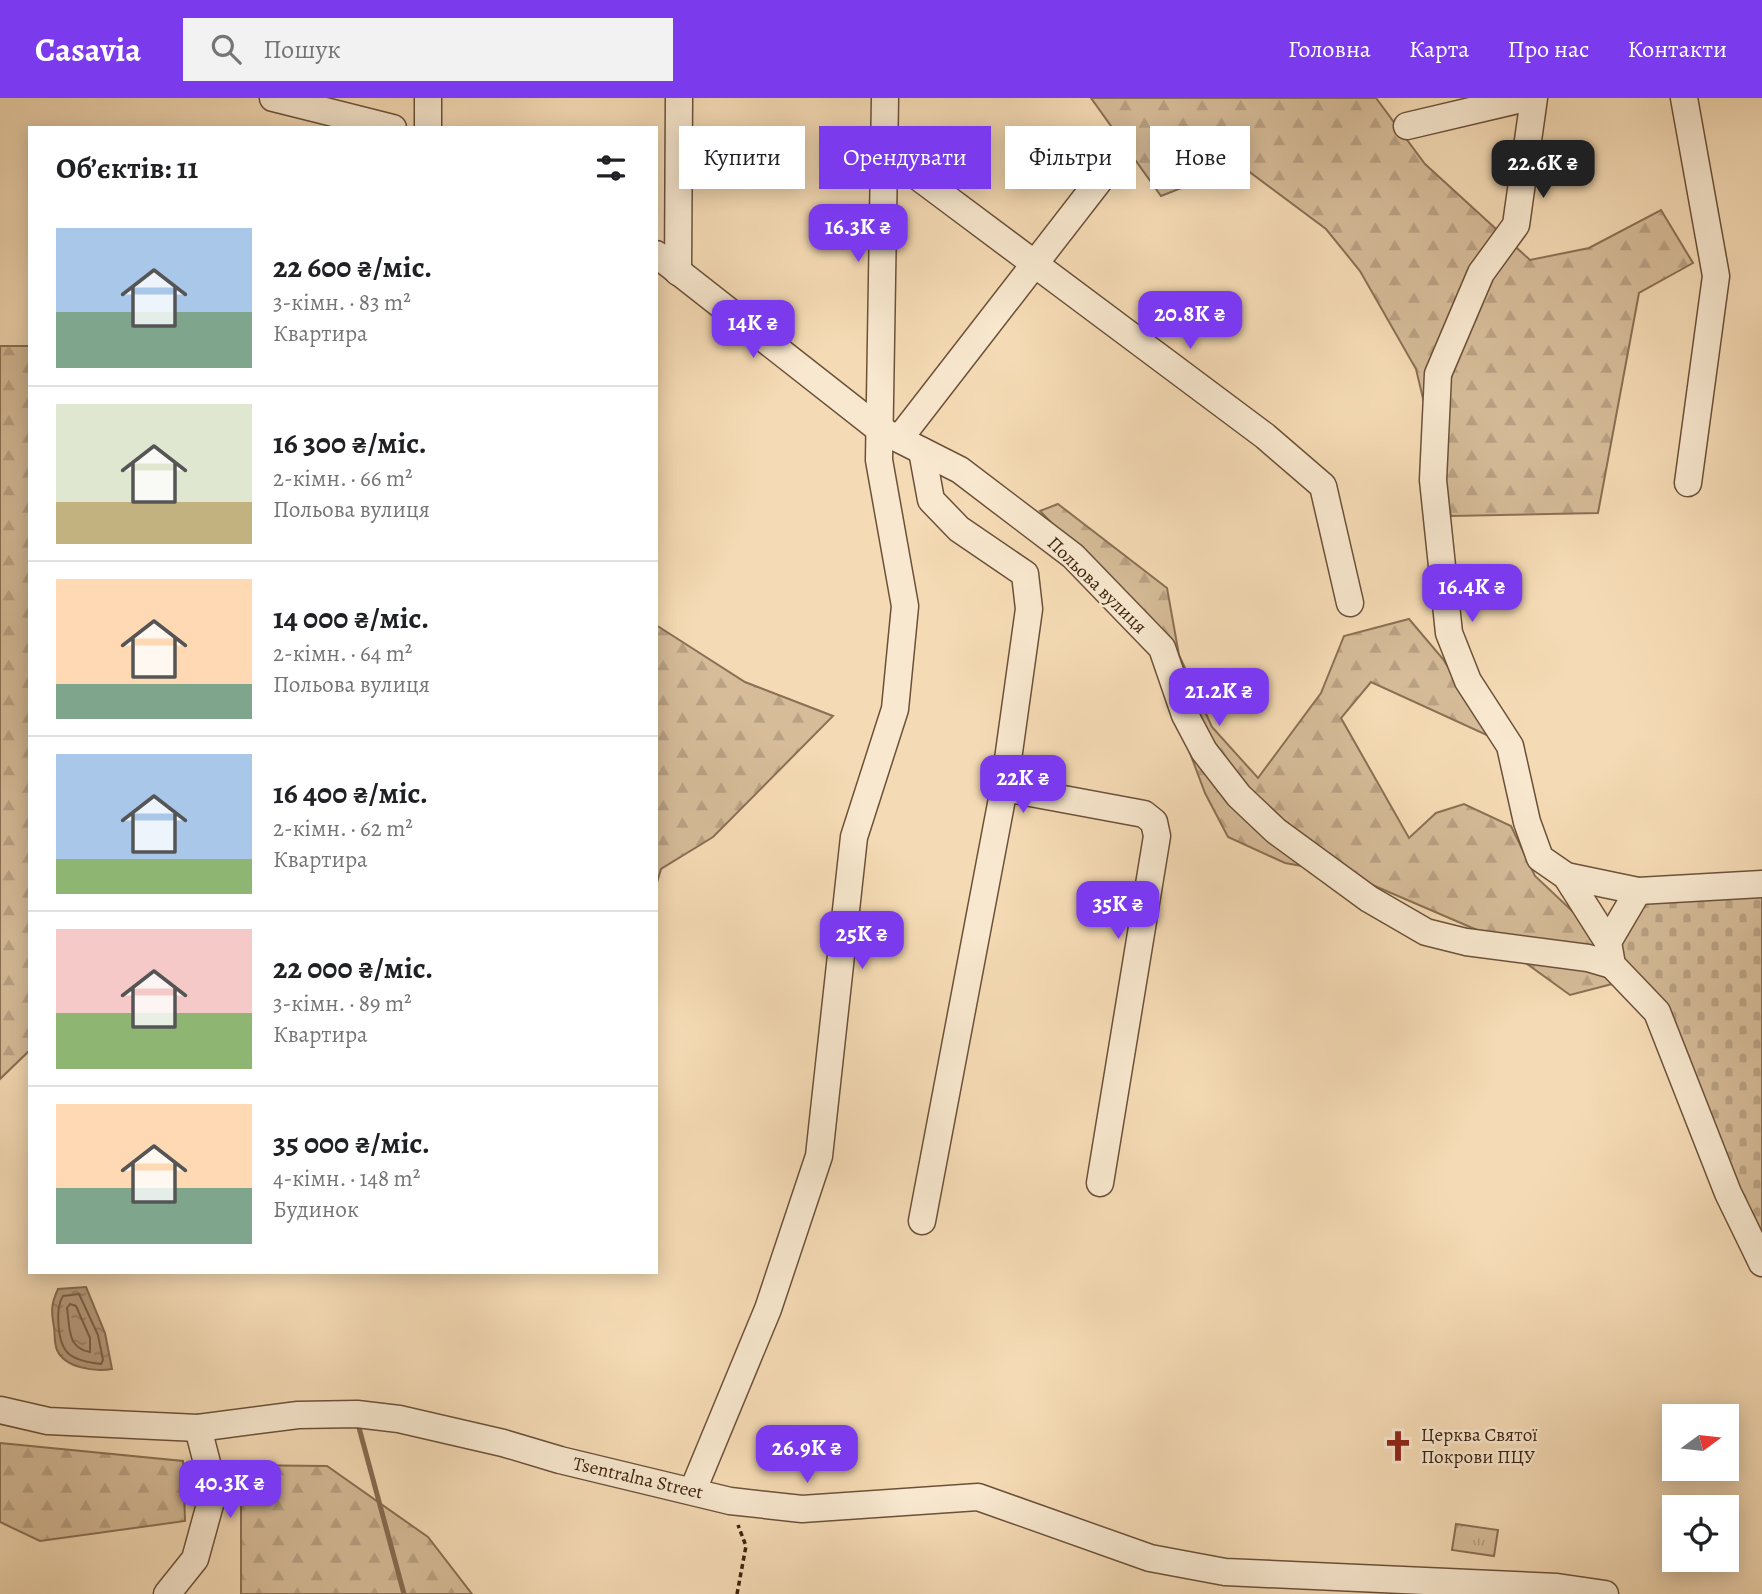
<!DOCTYPE html>
<html lang="uk">
<head>
<meta charset="utf-8">
<style>
	body { margin:0; font-family:Alegreya,serif; background:#f2f2f2; color:#202124; height:100vh; display:flex; flex-direction:column; font-size:26px; white-space:nowrap }
	* { box-sizing:border-box; margin:0 }
	p { font-size:23px; color:#757577 }
	.icon { flex:none; width:38px; height:38px; fill:none; stroke:currentColor; stroke-width:2; stroke-linecap:round; stroke-linejoin:round }
	.map { position:relative; flex:1; overflow:hidden }
	.panel { position:absolute; left:28px; top:28px; width:630px; height:1148px; display:flex; flex-direction:column; background:#fff; border-radius:0px; box-shadow:0 4px 18px #0003 }
	.panel>* { flex:none }
	.top-card { position:absolute; left:679px; top:28px; width:665px; height:63px; display:flex; gap:14px }
	.needle { width:46px; rotate:75deg }
	.buttons { position:absolute; left:1662px; top:1306px; display:grid; gap:14px }
	.buttons a { display:grid; place-items:center; width:77px; height:77px; border-radius:0px; background:#fff; box-shadow:0 4px 18px #0003; font-size:35px }
	.price { position:absolute; translate:-50% -60px; padding:0 16px; border-radius:14px; background:#7c3aed; color:#fff; font-size:23px; line-height:46px; filter:drop-shadow(0 2px 4px #0008) }
	.price::after { content:''; position:absolute; left:50%; top:42px; width:21px; height:16px; margin-left:-10px; background:inherit; clip-path:polygon(0 0,100% 0,50% 100%) }
	.price.on { background:#222; color:#fff }
	ul { padding:0; list-style:none }
	li { display:flex; align-items:center; gap:21px; height:175px; padding:0 28px }
	li+li { border-top:2px solid #e0e0e0 }
	li span { display:grid; place-items:center; flex:none; width:196px; height:140px; border-radius:0px; color:#555 }
	li>.icon { margin-inline-start:auto }
	span .icon { width:84px; height:84px; fill:#fffc; stroke-width:1 }
	li b { font-size:30px }
	h2 { display:flex; justify-content:space-between; align-items:center; height:84px; padding:0 28px; font-size:30px }
	.pill { padding:0 24px; border-radius:0px; background:#fff; box-shadow:0 4px 18px #0003; font-size:24px; line-height:63px }
	.pill.on { background:#7c3aed; color:#fff }
	header { display:flex; align-items:center; gap:42px; box-sizing:border-box; height:98px; padding:0 35px; background:#7c3aed; color:#fff }
	header strong { font-size:33px }
	nav { display:flex; gap:38px; margin-inline-start:auto; font-size:24px }
	.search { width:490px; height:63px; background:#f2f2f2; display:flex; align-items:center; gap:18px; box-sizing:border-box; padding:0 24px; border-radius:0px; color:#757577; font-size:26px }
	.map>svg:first-child { display:block }
</style>
</head>
<body>
<header>
<strong>Casavia</strong>
<div class="search"><svg class="icon" aria-label="search" viewBox="0 0 24 24"><circle cx="10" cy="10" r="6"/><path d="M15 15l6 6"/></svg>Пошук</div>
<nav><a>Головна</a><a>Карта</a><a>Про нас</a><a>Контакти</a></nav>
</header>
<div class="map">
<svg width="1762" height="1496" viewBox="0 0 1762 1496">
	<defs>
		<pattern id="forest-firs" width="22" height="20" patternUnits="userSpaceOnUse" patternTransform="scale(1.75)"><rect width="22" height="20" fill="#d6bc99"/><path d="M5 1l3.5 6h-7zM16 11l3.5 6h-7z" fill="#b9a183"/></pattern>
		<pattern id="cemetery-stones" width="16" height="16" patternUnits="userSpaceOnUse" patternTransform="scale(1.75)"><rect width="16" height="16" fill="#d6bc99"/><path d="M2 7V4a2 2 0 0 1 4 0v3zM10 15v-3a2 2 0 0 1 4 0v3z" fill="#b9a183"/></pattern>
		<pattern id="park-tufts" width="24" height="20" patternUnits="userSpaceOnUse" patternTransform="scale(1.75)"><rect width="24" height="20" fill="#d6bc99"/><path d="M3 7l-1-3M5 7V3M7 7l1-3M15 17l-1-3M17 17v-4M19 17l1-3" fill="none" stroke="#b9a183"/></pattern>
		<pattern id="water-ripples" width="26" height="14" patternUnits="userSpaceOnUse" patternTransform="scale(1.75)"><rect width="26" height="14" fill="#b79c7d"/><path d="M2 4q2-2 4 0t4 0M15 11q2-2 4 0t4 0" fill="none" stroke="#967f65"/></pattern>
	</defs>
	<rect width="100%" height="100%" fill="#f5dbb5"/>
	<filter id="stains"><feTurbulence type="fractalNoise" baseFrequency=".00286" numOctaves="4"/><feColorMatrix values="0 0 0 0 .2 0 0 0 0 .09 0 0 0 0 .02 0 0 0 .5 -.17"/></filter>
	<radialGradient id="worn" r=".72"><stop offset=".6" stop-color="#630" stop-opacity="0"/><stop offset="1" stop-color="#630" stop-opacity=".3"/></radialGradient>
	<g fill="url(#forest-firs)" stroke="#8a7054" stroke-width="2">
		<path d="M1091 0H1376L1425 66 1530 162 1589 150 1661 112 1693 165 1639 195 1598 415 1451 418 1416 271 1360 173 1326 131 1240 67 1161 98Z"/>
		<path d="M0 248H30V952L0 981Z"/>
		<path d="M1058 406 1167 490 1179 557 1212 629 1258 680 1321 595 1344 538 1409 521 1443 561 1491 639 1371 584 1341 620 1409 740 1436 715 1464 706 1511 728 1535 778 1585 825 1612 886 1570 897 1484 835 1347 776 1285 765 1228 739 1205 695 1164 586 1144 520 1040 413Z"/>
		<path d="M656 527 745 584 833 618 713 739 661 771 656 788Z"/>
		<path d="M0 1345 183 1363 185 1423 40 1443 0 1424Z"/>
		<path d="M241 1367 327 1368 428 1439 472 1496H241Z"/>
	</g>
	<path fill="url(#cemetery-stones)" stroke="#8a7054" stroke-width="2" d="M1762 786V1165L1657 914 1612 867 1638 793Z"/>
	<path fill="url(#park-tufts)" stroke="#8a7054" stroke-width="2" d="M1456 1426 1498 1432 1494 1458 1452 1452Z"/>
	<path fill="url(#water-ripples)" stroke="#876c51" stroke-width="2" d="M86 1189 105 1235 112 1271C95 1274 65 1270 57 1252 54 1245 55 1236 54 1229 51 1213 51 1206 58 1191Z"/>
	<g fill="none" stroke-linecap="round" stroke-linejoin="round">
		<g stroke="#7a6046" stroke-width="2">
			<path d="M79 1196 98 1237 103 1262 101 1266C92 1265 76 1262 69 1256 57 1246 55 1210 63 1198Z"/>
			<path d="M70 1206 76 1208 90 1240V1254C67 1250 70 1230 67 1210Z"/>
		</g>
		<path stroke="#876c51" stroke-width="5" d="M358 1326 404 1496"/>
		<defs>
			<g id="minor">
				<path d="M273 0 393 30"/>
				<path d="M428 0V30"/>
				<path d="M1534 0 1516 127 1481 175 1438 276 1433 382 1449 535 1468 583 1510 648 1527 724 1540 760 1566 778 1608 844"/>
				<path d="M1684 0 1716 178 1688 385"/>
				<path d="M1407 28 1526 0"/>
				<path d="M917 78 1265 338 1323 388 1350 505"/>
				<path d="M656 156 879 331 960 372 1073 458 1162 550 1185 617 1204 653 1239 698 1276 733 1369 801 1426 834 1466 844 1588 860 1612 867"/>
				<path d="M678 174 679 0"/>
				<path d="M899 341 1119 57"/>
				<path d="M922 353 931 402 959 431 1025 476 1029 511 1004 690 922 1123"/>
				<path d="M1004 690 1144 716 1154 724 1157 738 1100 1085"/>
				<path d="M1566 778 1638 793 1762 786"/>
				<path d="M1638 793 1608 844 1612 867 1657 914 1728 1095 1762 1165"/>
				<path d="M0 1312 48 1323 198 1330 298 1317 357 1316 399 1321 503 1345 560 1362 730 1403 802 1411 978 1399 1150 1460 1225 1474 1557 1489 1605 1496"/>
				<path d="M693 1392 768 1211 819 1058 854 739 895 611 905 508 879 362 885 0"/>
				<path d="M167 1496 195 1461 214 1392 198 1330"/>
			</g>
		</defs>
		<use href="#minor" stroke="#6c5139" stroke-width="29"/>
		<path stroke="#3e2310" stroke-width="3.5" stroke-dasharray="5 3.5" stroke-linecap="butt" d="M737 1496 746 1448 738 1427"/>
		<use href="#minor" stroke="#f8e8cf" stroke-width="26"/>
	</g>
	<defs>
		<symbol id="church-bare" viewBox="-9 -9 18 18"><path d="M-1.2-6h2.4v3.5h3.3v2.4h-3.3V6h-2.4V-.1h-3.3v-2.4h3.3Z" fill="#8f2418" stroke="#f8e8cf" stroke-width="2.5" paint-order="stroke"/></symbol>
	</defs>
	<g fill-rule="evenodd">
		<use href="#church-bare" x="1376" y="1326" width="44" height="44"/>
	</g>
	<g text-anchor="middle" dominant-baseline="central" stroke-width="5" stroke-linejoin="round" paint-order="stroke">
		<g font-size="19" fill="#3e2310" stroke="#f8e8cf">
			<text transform="translate(1097 487) rotate(44)">Польова вулиця</text>
			<text transform="translate(638 1380) rotate(13)">Tsentralna Street</text>
		</g>
		<g font-size="19" fill="#3e2310" stroke="#f8e8cf" text-anchor="start">
			<text x="1421" y="1337">Церква Святої<tspan x="1421" dy="22">Покрови ПЦУ</tspan></text>
		</g>
	</g>
	<rect width="100%" height="100%" filter="url(#stains)"/>
	<rect width="100%" height="100%" fill="url(#worn)"/>
</svg>
<div class="buttons">
<a><svg class="needle" viewBox="-14 -14 28 28"><path d="M0-13l5 13h-10z" fill="#e53935"/><path d="M0 13l5-13h-10z" fill="#757577"/></svg></a>
<a><svg class="icon" aria-label="locate" viewBox="0 0 24 24"><circle cx="12" cy="12" r="6"/><path d="M12 2v4M12 18v4M2 12h4M18 12h4"/></svg></a>
</div>
<b class="price on" style="left:1543px;top:102px">22.6K ₴</b>
<b class="price" style="left:858px;top:166px">16.3K ₴</b>
<b class="price" style="left:1190px;top:253px">20.8K ₴</b>
<b class="price" style="left:753px;top:262px">14K ₴</b>
<b class="price" style="left:1472px;top:526px">16.4K ₴</b>
<b class="price" style="left:1219px;top:630px">21.2K ₴</b>
<b class="price" style="left:1023px;top:717px">22K ₴</b>
<b class="price" style="left:1118px;top:843px">35K ₴</b>
<b class="price" style="left:862px;top:873px">25K ₴</b>
<b class="price" style="left:807px;top:1387px">26.9K ₴</b>
<b class="price" style="left:230px;top:1422px">40.3K ₴</b>
<div class="top-card">
<a class="pill">Купити</a>
<a class="pill on">Орендувати</a>
<a class="pill">Фільтри</a>
<a class="pill">Нове</a>
</div>
<section class="panel">
<h2>Об’єктів: 11<svg class="icon" aria-label="filters" viewBox="0 0 24 24"><path d="M4 7h16M4 17h16"/><circle cx="9" cy="7" r="2"/><circle cx="15" cy="17" r="2"/></svg></h2>
<ul>
<li><span style="background:linear-gradient(#a9c7e8 60%,#7fa58c 0)"><svg class="icon" aria-label="home" viewBox="0 0 24 24"><path d="M3 11l9-7 9 7M6 9v11h12V9"/></svg></span><div><b>22 600 ₴/міс.</b><p>3-кімн. · 83 m²</p><p>Квартира</p></div></li>
<li><span style="background:linear-gradient(#dfe7d0 70%,#c2b280 0)"><svg class="icon" aria-label="home" viewBox="0 0 24 24"><path d="M3 11l9-7 9 7M6 9v11h12V9"/></svg></span><div><b>16 300 ₴/міс.</b><p>2-кімн. · 66 m²</p><p>Польова вулиця</p></div></li>
<li><span style="background:linear-gradient(#ffd9b3 75%,#7fa58c 0)"><svg class="icon" aria-label="home" viewBox="0 0 24 24"><path d="M3 11l9-7 9 7M6 9v11h12V9"/></svg></span><div><b>14 000 ₴/міс.</b><p>2-кімн. · 64 m²</p><p>Польова вулиця</p></div></li>
<li><span style="background:linear-gradient(#a9c7e8 75%,#8fb573 0)"><svg class="icon" aria-label="home" viewBox="0 0 24 24"><path d="M3 11l9-7 9 7M6 9v11h12V9"/></svg></span><div><b>16 400 ₴/міс.</b><p>2-кімн. · 62 m²</p><p>Квартира</p></div></li>
<li><span style="background:linear-gradient(#f6c9c9 60%,#8fb573 0)"><svg class="icon" aria-label="home" viewBox="0 0 24 24"><path d="M3 11l9-7 9 7M6 9v11h12V9"/></svg></span><div><b>22 000 ₴/міс.</b><p>3-кімн. · 89 m²</p><p>Квартира</p></div></li>
<li><span style="background:linear-gradient(#ffd9b3 60%,#7fa58c 0)"><svg class="icon" aria-label="home" viewBox="0 0 24 24"><path d="M3 11l9-7 9 7M6 9v11h12V9"/></svg></span><div><b>35 000 ₴/міс.</b><p>4-кімн. · 148 m²</p><p>Будинок</p></div></li>
</ul>
</section>
</div>
</body>
</html>
